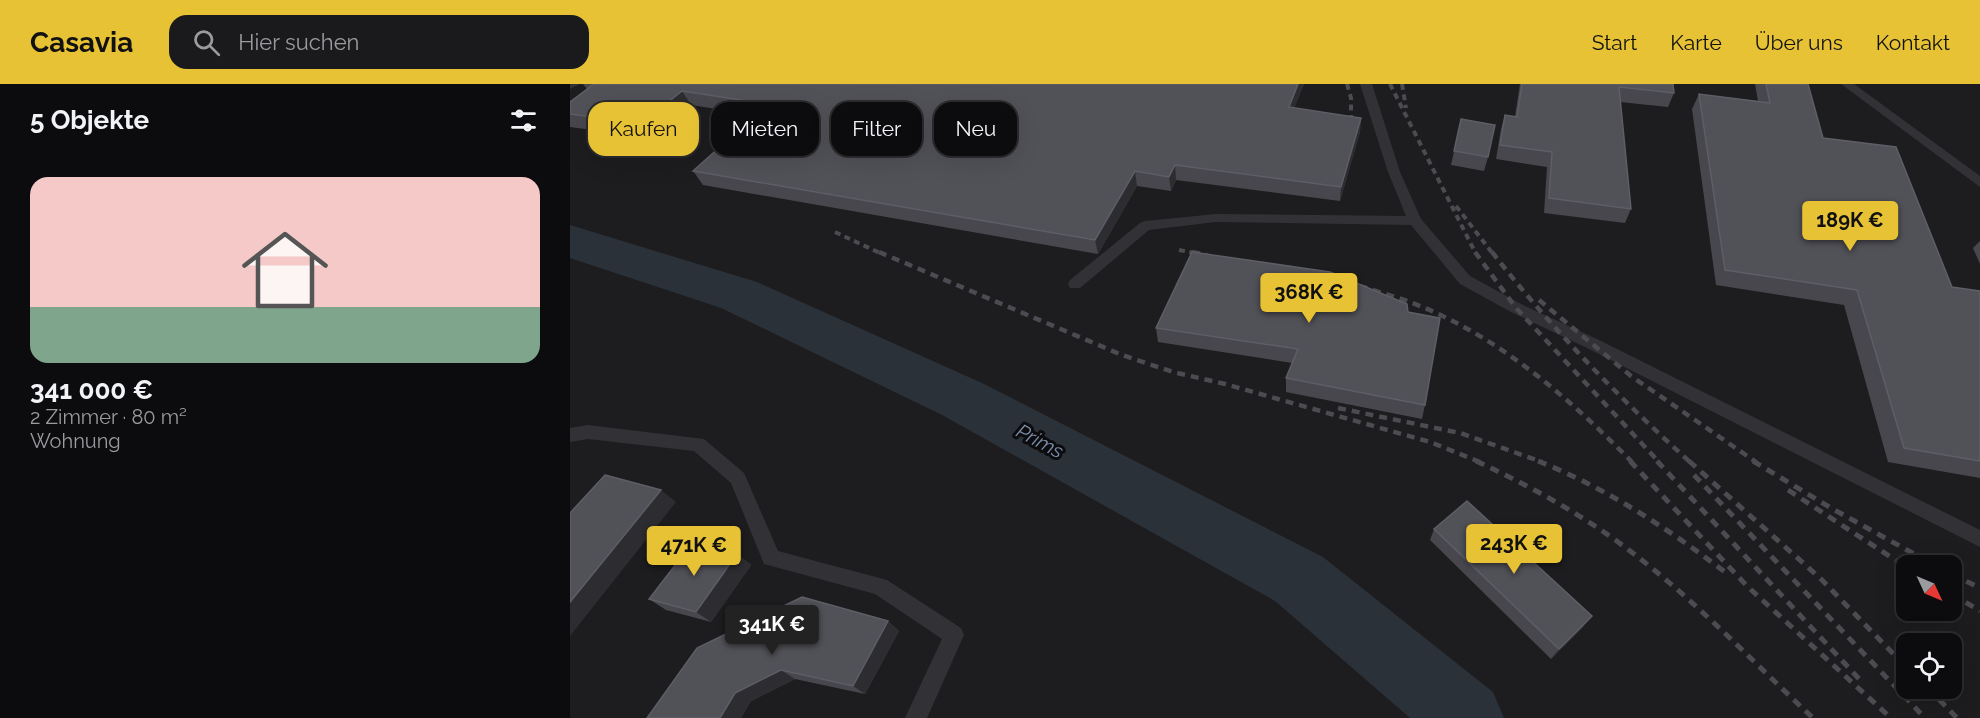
<!DOCTYPE html>
<html lang="de">
<head>
<meta charset="utf-8">
<style>
	body { margin:0; font-family:Raleway,sans-serif; background:#1a1a1c; color:#f1f3f6; height:100vh; display:flex; flex-direction:column; font-size:22px; white-space:nowrap }
	* { box-sizing:border-box; margin:0 }
	p { font-size:20px; color:#9a9b9e }
	.icon { flex:none; width:33px; height:33px; fill:none; stroke:currentColor; stroke-width:2; stroke-linecap:round; stroke-linejoin:round }
	.map { position:relative; flex:1; overflow:hidden }
	.panel { display:flex; flex-direction:column; background:#0c0c0e; width:570px }
	.panel>* { flex:none }
	.banner { position:absolute; left:18px; top:18px; width:570px; height:54px; display:flex; gap:12px }
	.needle { width:39px; rotate:134deg }
	.buttons { position:absolute; left:1326px; top:471px; display:grid; gap:12px }
	.buttons a { display:grid; place-items:center; width:66px; height:66px; border-radius:12px; background:#0c0c0e; box-shadow:0 6px 24px #0002,0 0 0 2px #2c2c2e; font-size:30px }
	.price { position:absolute; translate:-50% -51px; padding:0 14px; border-radius:6px; background:#e6c234; color:#111; font-size:20px; line-height:39px; filter:drop-shadow(0 2px 3px #0008) }
	.price::after { content:''; position:absolute; left:50%; top:36px; width:18px; height:14px; margin-left:-9px; background:inherit; clip-path:polygon(0 0,100% 0,50% 100%) }
	.price.current { background:#222; color:#fff }
	ul { padding:0; list-style:none }
	li { display:grid; align-content:center; gap:12px; height:318px; padding:0 30px }
	li span { display:grid; place-items:center; height:186px; border-radius:18px; color:#555 }
	li>.icon { margin-inline-start:auto }
	span .icon { width:108px; height:108px; fill:#fffc; stroke-width:1 }
	li b { font-size:26px }
	h2 { display:flex; justify-content:space-between; align-items:center; height:72px; padding:0 30px; font-size:26px }
	.chip { padding:0 21px; border-radius:18px; background:#0c0c0e; box-shadow:0 6px 24px #0002,0 0 0 2px #2c2c2e; font-size:21px; line-height:54px }
	.chip.current { background:#e6c234; color:#111 }
	header { display:flex; align-items:center; gap:36px; box-sizing:border-box; height:84px; padding:0 30px; background:#e6c234; color:#111 }
	header strong { font-size:28px }
	nav { display:flex; gap:33px; margin-inline-start:auto; font-size:21px }
	.search { width:420px; height:54px; background:#1a1a1c; display:flex; align-items:center; gap:15px; box-sizing:border-box; padding:0 21px; border-radius:18px; color:#9a9b9e; font-size:22px }
	main { display:flex; flex:1; min-height:0 }
	.map>svg:first-child { display:block }
</style>
</head>
<body>
<header>
<strong>Casavia</strong>
<div class="search"><svg class="icon" aria-label="search" viewBox="0 0 24 24"><circle cx="10" cy="10" r="6"/><path d="M15 15l6 6"/></svg>Hier suchen</div>
<nav><a>Start</a><a>Karte</a><a>Über uns</a><a>Kontakt</a></nav>
</header>
<main>
<section class="panel">
<h2>5 Objekte<svg class="icon" aria-label="filters" viewBox="0 0 24 24"><path d="M4 7h16M4 17h16"/><circle cx="9" cy="7" r="2"/><circle cx="15" cy="17" r="2"/></svg></h2>
<ul>
<li><span style="background:linear-gradient(#f6c9c9 70%,#7fa58c 0)"><svg class="icon" aria-label="home" viewBox="0 0 24 24"><path d="M3 11l9-7 9 7M6 9v11h12V9"/></svg></span><div><b>341 000 €</b><p>2 Zimmer · 80 m²</p><p>Wohnung</p></div></li>
</ul>
</section>
<div class="map">
<svg width="1410" height="634" viewBox="0 0 1410 634">
	<rect width="100%" height="100%" fill="#101012"/>
	<path fill="#1d1c1e" fill-rule="evenodd" d="M0 0H1410V634H0ZM1336 482H1382V526H1336ZM1336 560H1382V604H1336Z"/>
	<g fill="none" stroke-linecap="round" stroke-linejoin="round">
		<path fill="#2b3139" fill-rule="evenodd" d="M0 141 187 198 412 299 753 473 923 608 934 634H840L705 517 372 331 151 224 0 174Z"/>
		<g fill="#323236" fill-rule="evenodd">
			<path d="M0 0H10L0 5Z"/>
			<path d="M790 0H802L830 88 851 135 900 192 951 220 1027 255 1410 446V463L1015 263 941 228 890 200 841 141 646 138 579 146 510 204H500L498 200 500 196 570 139 575 137 646 130 836 132 818 88Z"/>
			<path d="M1271 0H1284L1410 92V103Z"/>
			<path d="M18 341 134 355 174 389 208 467 317 496 391 544 394 551 357 634H335L372 555 305 510 194 480 161 399 124 367 18 355 0 358V344Z"/>
		</g>
		<g stroke="#4b4b51" stroke-width="4" stroke-dasharray="6 4.5" stroke-linecap="butt">
			<path d="M777 0 781 14V47"/>
			<path d="M820 0 906 170"/>
			<path d="M832 0 836 24"/>
			<path d="M886 122 923 170"/>
			<path d="M265 148 312 170"/>
			<path d="M609 166 630 170"/>
		</g>
		<g stroke="#4b4b51" stroke-width="4.5" stroke-dasharray="8 6" stroke-linecap="butt">
			<path d="M309 168 552 271 603 288 655 300 860 358 910 378"/>
			<path d="M622 168 637 171"/>
			<path d="M905 168 946 224 1089 378"/>
			<path d="M922 168C981 244 1049 314 1120 378"/>
			<path d="M776 198C796 204 817 210 837 217 925 249 997 312 1062 378"/>
			<path d="M969 216 1061 292 1186 378"/>
			<path d="M768 324 890 349 972 378"/>
		</g>
		<g stroke="#4b4b51" stroke-width="5" stroke-dasharray="9 7" stroke-linecap="butt">
			<path d="M906 377C962 403 1015 432 1064 470 1128 519 1184 579 1243 634"/>
			<path d="M968 377C1036 404 1097 444 1155 488"/>
			<path d="M1060 377 1177 502 1321 634"/>
			<path d="M1087 377 1291 597"/>
			<path d="M1119 377 1251 495 1336 583"/>
			<path d="M1183 377 1261 424 1366 482"/>
			<path d="M1124 391 1355 634"/>
			<path d="M1218 406 1336 483"/>
			<path d="M1382 490 1410 504"/>
			<path d="M1382 510 1410 527"/>
			<path d="M1358 604 1387 634"/>
		</g>
	</g>
	<g fill="#47474d">
		<path d="M13 0H734L724 24 791 34 790 48 770 117 606 96 601 107 567 102 528 170 133 101 123 87 185 31 121 21 83 54 0 43V18L17 5Z"/>
		<path d="M950 0H1103L1104 9 1098 23 1050 18 1061 125 1055 139 974 129 977 83 926 75 931 45 935 31 945 32Z"/>
		<path d="M1185 0H1238L1253 54 1382 203 1410 207V394L1318 378 1274 221 1146 201 1122 25 1129 10 1188 17Z"/>
		<path d="M891 35 918 73 914 87 881 81Z"/>
		<path d="M1410 157V180L1403 164Z"/>
		<path d="M838 228 855 321 852 335 716 308V294L722 279 588 258 586 244Z"/>
		<path d="M864 445 1014 542 981 575 860 456Z"/>
		<path d="M167 470 181 481 141 538 96 526 79 515Z"/>
		<path d="M318 537 329 547 295 610 225 595 181 617 171 634H77Z"/>
	</g>
	<g fill="#2d2d31">
		<path d="M728 0H734L719 38V23Z"/>
		<path d="M112 7 121 21 83 54 72 39Z"/>
		<path d="M791 34 790 48 770 117 771 103Z"/>
		<path d="M605 81 606 96 601 107 599 93Z"/>
		<path d="M565 87 567 102 528 170 525 156Z"/>
		<path d="M91 406 106 418 0 552V518Z"/>
		<path d="M167 470 181 481 141 538 126 528Z"/>
		<path d="M1022 532 1014 542 981 575 989 565Z"/>
		<path d="M318 537 329 547 295 610 283 602Z"/>
		<path d="M211 586 225 595 181 617 171 634H150L165 609Z"/>
	</g>
	<g fill="#515158" stroke="#5d5e66" stroke-width="1.5">
		<path d="M24 0H728L719 23 791 34 771 103 605 81 599 93 565 87 525 156 123 87 198 20 112 7 72 39 0 30V18Z"/>
		<path d="M952 0H1103L1104 9 1049 3 1061 125 979 114 982 68 930 61 935 31 947 33Z"/>
		<path d="M1196 0H1238L1253 54 1326 63 1382 203 1410 207V377L1334 364 1287 206 1155 186 1129 10 1200 19Z"/>
		<path d="M891 35 925 41 918 73 884 67Z"/>
		<path d="M622 168 760 188 837 220 838 228 870 234 855 321 716 294 728 265 586 244Z"/>
		<path d="M35 391 91 406 0 518V429Z"/>
		<path d="M897 417 1022 532 989 565 864 445Z"/>
		<path d="M123 458 167 470 126 528 79 515Z"/>
		<path d="M232 513 318 537 283 602 211 586 165 609 150 634H77L127 564Z"/>
	</g>
	<g text-anchor="middle" dominant-baseline="central" stroke-width="6" stroke-linejoin="round" paint-order="stroke">
		<g font-size="20" font-style="italic" fill="#7a8eab" stroke="#0c0b0d">
			<text transform="translate(470 357) rotate(28)">Prims</text>
		</g>
	</g>
</svg>
<div class="buttons">
<a><svg class="needle" viewBox="-14 -14 28 28"><path d="M0-13l5 13h-10z" fill="#e53935"/><path d="M0 13l5-13h-10z" fill="#9a9b9e"/></svg></a>
<a><svg class="icon" aria-label="locate" viewBox="0 0 24 24"><circle cx="12" cy="12" r="6"/><path d="M12 2v4M12 18v4M2 12h4M18 12h4"/></svg></a>
</div>
<b class="price" style="left:1280px;top:168px">189K €</b>
<b class="price" style="left:739px;top:240px">368K €</b>
<b class="price" style="left:944px;top:491px">243K €</b>
<b class="price" style="left:124px;top:493px">471K €</b>
<b class="price current" style="left:202px;top:572px">341K €</b>
<div class="banner">
<a class="chip current">Kaufen</a>
<a class="chip">Mieten</a>
<a class="chip">Filter</a>
<a class="chip">Neu</a>
</div>
</div>
</main>
</body>
</html>
